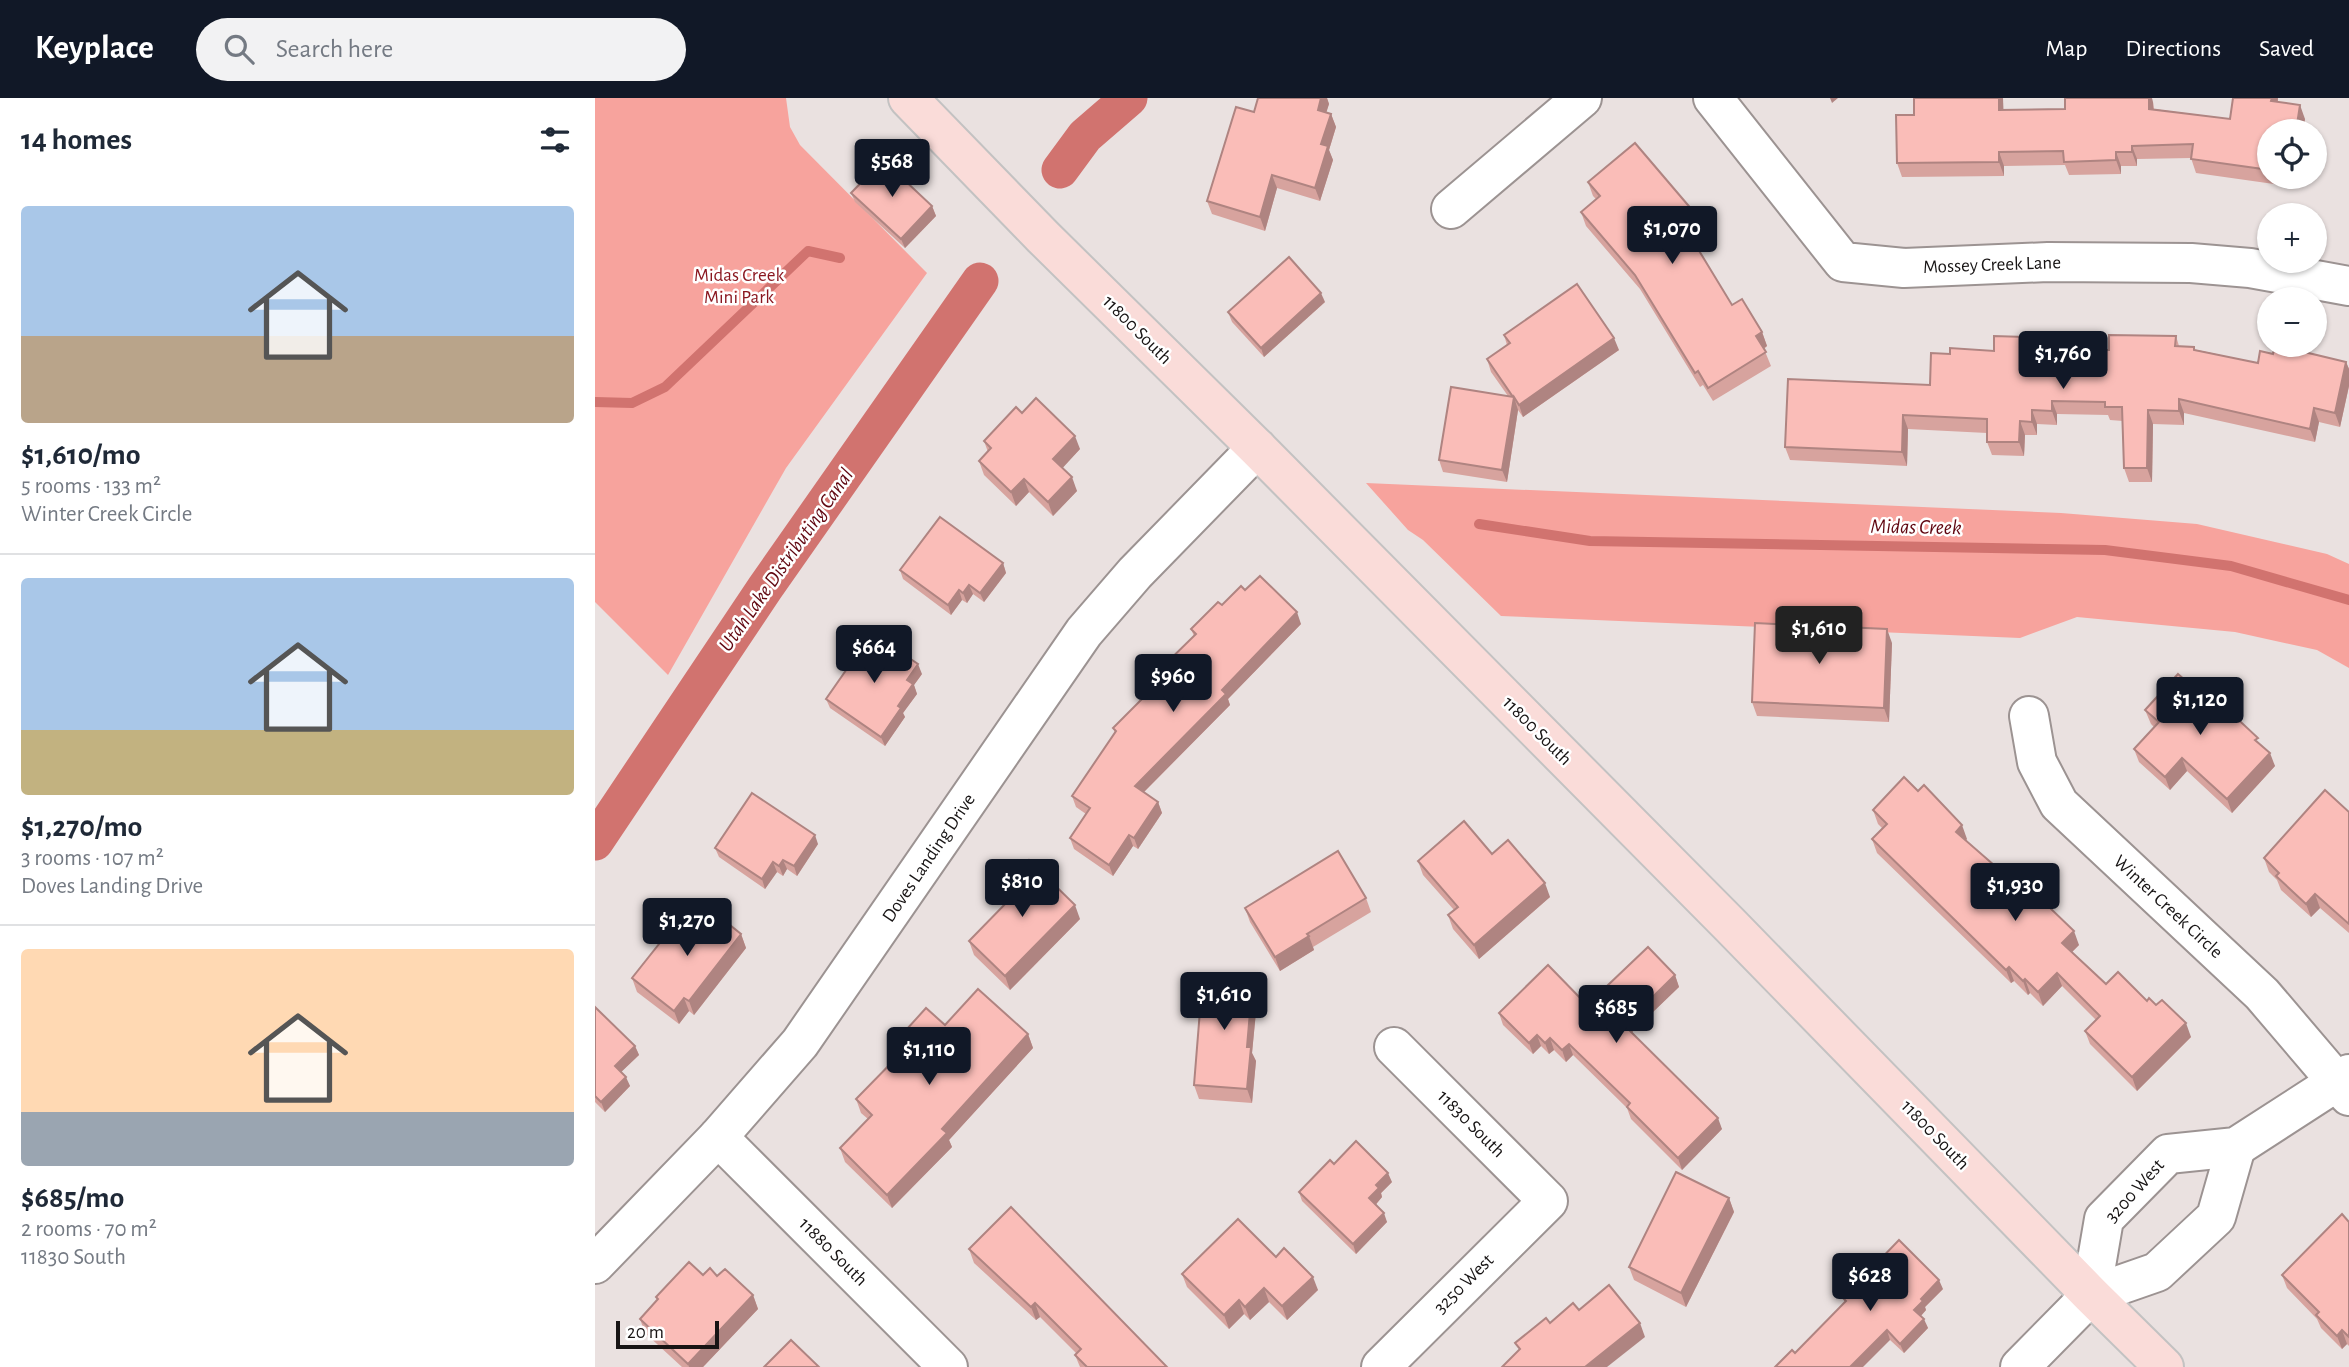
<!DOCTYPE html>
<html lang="en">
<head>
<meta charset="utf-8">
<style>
	body { margin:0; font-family:"Alegreya Sans",sans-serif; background:#f2f2f3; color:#1f2937; height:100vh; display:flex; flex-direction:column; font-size:26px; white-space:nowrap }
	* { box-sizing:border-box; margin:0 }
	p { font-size:23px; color:#747a83 }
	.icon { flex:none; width:38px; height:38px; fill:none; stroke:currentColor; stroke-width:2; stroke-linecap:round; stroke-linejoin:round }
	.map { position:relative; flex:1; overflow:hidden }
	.panel { display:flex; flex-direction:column; background:#fff; width:595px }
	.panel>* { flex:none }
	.buttons { position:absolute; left:1662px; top:21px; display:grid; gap:14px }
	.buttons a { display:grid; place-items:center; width:70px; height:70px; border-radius:50%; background:#fff; box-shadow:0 2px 5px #0004; font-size:35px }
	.scale { position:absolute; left:21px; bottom:18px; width:103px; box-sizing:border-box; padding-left:7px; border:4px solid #171414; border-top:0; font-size:19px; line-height:24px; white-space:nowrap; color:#171414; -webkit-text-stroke:5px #fff; paint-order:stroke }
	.price { position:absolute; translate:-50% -60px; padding:0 16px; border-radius:7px; background:#111827; color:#fff; font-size:23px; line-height:46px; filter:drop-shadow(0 2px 4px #0008) }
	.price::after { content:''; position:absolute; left:50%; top:42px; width:21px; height:16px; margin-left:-10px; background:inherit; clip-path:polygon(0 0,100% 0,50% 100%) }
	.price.active { background:#222; color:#fff }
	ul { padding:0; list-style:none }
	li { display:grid; align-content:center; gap:14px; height:371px; padding:0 21px }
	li+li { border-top:2px solid #e0e1e3 }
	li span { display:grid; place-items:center; height:217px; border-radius:7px; color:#555 }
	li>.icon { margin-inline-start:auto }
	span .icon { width:126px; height:126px; fill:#fffc; stroke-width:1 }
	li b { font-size:30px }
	h2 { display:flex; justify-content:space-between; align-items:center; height:84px; padding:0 21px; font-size:30px }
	header { display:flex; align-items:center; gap:42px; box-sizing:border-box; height:98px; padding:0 35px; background:#111827; color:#fff }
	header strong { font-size:33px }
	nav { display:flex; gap:38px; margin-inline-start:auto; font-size:24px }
	.search { width:490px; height:63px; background:#f2f2f3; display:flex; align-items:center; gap:18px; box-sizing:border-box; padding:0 24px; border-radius:38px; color:#747a83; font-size:26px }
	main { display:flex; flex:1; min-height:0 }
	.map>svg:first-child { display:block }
</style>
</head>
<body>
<header>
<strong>Keyplace</strong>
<div class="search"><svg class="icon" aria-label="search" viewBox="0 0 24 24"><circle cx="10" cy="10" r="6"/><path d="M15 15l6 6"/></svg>Search here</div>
<nav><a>Map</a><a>Directions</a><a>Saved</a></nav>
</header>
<main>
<section class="panel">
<h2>14 homes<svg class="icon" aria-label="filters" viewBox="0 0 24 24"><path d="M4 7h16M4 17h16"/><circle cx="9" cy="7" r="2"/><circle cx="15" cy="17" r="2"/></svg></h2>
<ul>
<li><span style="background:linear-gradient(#a9c7e8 60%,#b9a48a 0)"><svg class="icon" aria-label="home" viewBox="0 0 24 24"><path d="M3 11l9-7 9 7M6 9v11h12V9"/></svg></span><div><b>$1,610/mo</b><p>5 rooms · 133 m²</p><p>Winter Creek Circle</p></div></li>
<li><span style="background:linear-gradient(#a9c7e8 70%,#c2b280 0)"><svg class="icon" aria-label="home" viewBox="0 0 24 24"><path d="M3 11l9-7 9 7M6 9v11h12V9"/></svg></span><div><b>$1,270/mo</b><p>3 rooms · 107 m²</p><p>Doves Landing Drive</p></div></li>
<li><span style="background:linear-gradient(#ffd9b3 75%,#9aa5b1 0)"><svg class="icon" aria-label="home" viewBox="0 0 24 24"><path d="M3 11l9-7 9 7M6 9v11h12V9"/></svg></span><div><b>$685/mo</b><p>2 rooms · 70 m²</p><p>11830 South</p></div></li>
</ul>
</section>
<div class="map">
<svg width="1754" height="1269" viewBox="0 0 1754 1269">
	<rect width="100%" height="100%" fill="#eae1e0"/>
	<g fill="#f7a39d">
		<path d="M0 0H191L195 29 205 47 332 175 191 370 73 577 0 504Z"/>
		<path d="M771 385 1466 415 1602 426 1732 456 1754 466V570L1722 552 1640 534 1482 519 1425 540 906 518 828 442 813 432Z"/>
	</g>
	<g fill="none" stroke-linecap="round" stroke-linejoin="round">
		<g stroke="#d1736f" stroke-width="10">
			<path d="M0 304 37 305 70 289 213 153 245 160"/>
			<path d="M884 426 995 443 1510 452 1636 468 1754 502"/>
		</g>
		<g stroke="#d1736f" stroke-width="37">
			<path d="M465 72 490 38 534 0"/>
			<path d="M0 744 170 490 385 183"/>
		</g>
		<defs>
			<g id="minor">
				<path d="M1118 0 1248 164 1309 170 1453 164 1596 165 1655 170 1754 188"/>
				<path d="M856 111 987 0"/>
				<path d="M1434 618 1442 664 1464 706 1667 896 1754 998"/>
				<path d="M123 1039 353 1269"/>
				<path d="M0 1166 123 1039 205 945 489 534 540 475 662 350"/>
				<path d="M1496 1197 1509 1121 1573 1056 1641 1049 1754 976"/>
				<path d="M786 1269 953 1103 799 949"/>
				<path d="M1425 1269 1496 1197 1562 1174 1621 1119 1641 1049"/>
			</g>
			<path id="major" d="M313 0 448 139 662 350 1136 828 1496 1197 1569 1269"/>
		</defs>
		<use href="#minor" stroke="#9c9392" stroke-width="42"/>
		<use href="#major" stroke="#c3c2c2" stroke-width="42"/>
		<use href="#minor" stroke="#fff" stroke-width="38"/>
		<use href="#major" stroke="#fadcd9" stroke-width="38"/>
	</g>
	<g fill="#d7a39e">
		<path d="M663 0H732L734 6 731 14 736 16 741 29 734 52 738 62 725 103 682 90 670 133 617 116 612 103 659 14Z"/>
		<path d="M1638 0H1683V4L1710 21 1708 33H1675V79H1694L1693 88 1601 75 1596 60 1542 61V68H1526V76L1474 77 1470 67 1409 68V78L1307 79 1302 65 1319 17 1409 12 1470 11 1558 4 1559 11 1635 21Z"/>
		<path d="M993 84 1098 113 1103 127 1093 135 1137 207 1167 234 1172 248 1169 251 1176 268 1118 303 1108 287 1105 289 1045 191 991 128 986 114 1001 101 998 98Z"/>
		<path d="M256 95 337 108 341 118 310 150 260 104Z"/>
		<path d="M730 204 669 259 637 224 633 214Z"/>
		<path d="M909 237 1024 252 928 319 923 312 912 384 848 374 844 362 913 298 896 274 892 261 912 247Z"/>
		<path d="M1581 238 1584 248 1663 265 1678 256 1751 264 1754 271V288L1745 329 1724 324 1720 344 1589 315V327L1558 326 1557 384H1534L1529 370 1528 323 1515 322 1513 317 1462 316V327L1442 326V337H1430L1429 358 1397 357 1392 344V335L1313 331 1312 368 1195 362 1190 349 1335 287 1355 256 1399 253 1459 240 1464 251 1514 252Z"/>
		<path d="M427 315 485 351 467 370 482 393 458 418 434 394 421 408 389 377 384 363 393 354 389 343Z"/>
		<path d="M408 465 411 475 389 504 378 496 372 505 367 502 356 517 308 481 305 472Z"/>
		<path d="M650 492 706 526 633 601 635 607 549 694 563 704 567 715 543 751 538 748 518 778 479 751 475 740 491 716 481 709 477 698 520 635 518 630 559 588 556 580 599 538 596 531 627 507Z"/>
		<path d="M1297 545 1294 624 1162 618 1157 604Z"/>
		<path d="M327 576 319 587 322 596 308 615 310 619 290 648 235 610 231 601Z"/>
		<path d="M1598 589 1665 646 1680 668 1637 715 1592 673 1575 692 1544 664 1539 651 1559 629 1556 626 1550 612Z"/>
		<path d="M1278 712 1372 741 1371 742 1484 847 1477 854 1511 886 1552 903 1596 939 1542 993 1495 946 1490 933 1501 922 1467 888 1448 908 1435 895 1433 897 1419 883 1416 885 1282 755 1277 741 1287 730 1283 726Z"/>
		<path d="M1754 714V835L1725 810 1716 819 1686 792 1682 782 1674 774 1669 760Z"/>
		<path d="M223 746 202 778 192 771 188 778 182 774 170 791 124 759 120 750Z"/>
		<path d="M897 756 955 799 884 861 858 831 853 817 859 812 828 777 823 763Z"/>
		<path d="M407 789 485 821 415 892 379 857 374 843 413 804Z"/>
		<path d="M771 800 776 814 718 849 719 852 685 873 655 824 650 810Z"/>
		<path d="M89 833 146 836 151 850 99 917 94 913 84 926 42 894 37 880Z"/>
		<path d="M1080 877 1084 889 1037 934 1127 1031 1087 1072 1036 1021 1032 1010 978 957 971 964 959 952 954 956 946 948 938 956 908 927 904 915 992 907Z"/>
		<path d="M658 879 663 893 657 955 661 963 657 1005 604 1001 599 987Z"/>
		<path d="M0 909 40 948 44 957 26 974 35 988 10 1014 0 1004Z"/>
		<path d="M350 927 433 936 438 950 354 1042 357 1049 297 1110 250 1064 245 1050 273 1021 266 1015 261 1001 306 954 302 942Z"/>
		<path d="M739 1066 797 1084 786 1095 787 1099 781 1106 792 1124 761 1156 707 1103 704 1094Z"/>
		<path d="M1134 1100 1139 1114 1091 1209 1039 1182 1034 1169Z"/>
		<path d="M1754 1124V1248L1752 1246 1747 1251 1726 1230 1722 1221 1692 1190 1687 1177Z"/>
		<path d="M374 1151 572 1269H485L480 1257 482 1256 445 1219 441 1222 379 1165Z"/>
		<path d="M681 1159 723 1192 692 1222 674 1204 655 1222 649 1216 634 1231 592 1189 587 1176Z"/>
		<path d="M108 1177 122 1178 158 1197 163 1211 108 1269H87L50 1235 45 1221 62 1203 61 1199Z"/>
		<path d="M1348 1191 1330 1209 1331 1212 1326 1218 1333 1230 1309 1255 1295 1242 1200 1255 1250 1205 1248 1200Z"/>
	</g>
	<g fill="#af8481">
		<path d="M726 0H732L734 6 728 25 723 12Z"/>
		<path d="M1235 0H1243L1237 5Z"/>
		<path d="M1404 0H1408L1409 26 1404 12Z"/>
		<path d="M1554 0H1557L1558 4 1559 24 1554 11Z"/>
		<path d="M1677 0H1683L1681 17 1676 3Z"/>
		<path d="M1705 7 1710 21 1708 33H1701Z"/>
		<path d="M736 16 741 29 734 52 738 62 725 103 720 90 726 46Z"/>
		<path d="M1537 48 1542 61V68L1537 54Z"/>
		<path d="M1404 54 1409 68V78L1404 64Z"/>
		<path d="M1521 54 1526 68V76L1521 62Z"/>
		<path d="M677 77 682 90 670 133 665 119Z"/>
		<path d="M1690 79H1694L1693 88Z"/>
		<path d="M337 108 341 118 310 150 306 141Z"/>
		<path d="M1098 113 1103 127 1091 137 1086 123Z"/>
		<path d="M726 195 730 204 669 259 666 250Z"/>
		<path d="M1167 234 1172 248 1166 252 1161 238Z"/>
		<path d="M1019 240 1024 252 928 319 924 307Z"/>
		<path d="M1459 240 1464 254 1459 251Z"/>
		<path d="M1751 264 1754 271V288L1745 329 1740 315Z"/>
		<path d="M919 299 923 312 912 384 907 372Z"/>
		<path d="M1584 301 1589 315V327L1584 313Z"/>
		<path d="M1457 303 1462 316V327L1457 313Z"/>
		<path d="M1719 310 1724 324 1720 344 1715 331Z"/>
		<path d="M1437 312 1442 326V337L1437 324Z"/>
		<path d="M1553 312 1558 326 1557 384 1552 370Z"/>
		<path d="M1308 317 1313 331 1312 368 1307 354Z"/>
		<path d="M1425 323 1430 337 1429 358 1424 344Z"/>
		<path d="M480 338 485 351 463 375 458 361Z"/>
		<path d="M477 379 482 393 458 418 453 404Z"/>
		<path d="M429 381 434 394 421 408 416 394Z"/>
		<path d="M408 465 411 475 389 504 385 495Z"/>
		<path d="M374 487 378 496 372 505 368 495Z"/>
		<path d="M364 492 367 502 356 517 353 507Z"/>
		<path d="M702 514 706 526 633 601 635 607 544 699 540 688 627 592Z"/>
		<path d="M1292 531 1297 545 1294 624 1289 610Z"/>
		<path d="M323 566 327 576 319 587 322 596 308 615 310 619 290 648 286 639 303 608 312 582Z"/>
		<path d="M1675 655 1680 668 1637 715 1632 701Z"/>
		<path d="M1587 660 1592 673 1575 692 1570 679Z"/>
		<path d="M563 704 567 715 543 751 539 740Z"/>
		<path d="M1367 727 1372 741 1366 747 1361 734Z"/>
		<path d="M220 737 223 746 202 778 199 768Z"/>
		<path d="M534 737 538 748 518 778 514 767Z"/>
		<path d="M188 762 192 771 188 778 184 768Z"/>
		<path d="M178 764 182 774 170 791 167 781Z"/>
		<path d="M950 785 955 799 884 861 879 847Z"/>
		<path d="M1720 796 1725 810 1716 819 1711 806Z"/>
		<path d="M480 807 485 821 415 892 410 878Z"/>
		<path d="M1479 833 1484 847 1472 859 1467 845Z"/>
		<path d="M146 836 151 850 99 917 94 903Z"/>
		<path d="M714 838 719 852 685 873 680 859Z"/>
		<path d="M1414 869 1419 883 1416 885 1411 872Z"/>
		<path d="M1462 875 1467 888 1448 908 1443 894Z"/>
		<path d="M1080 877 1084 889 1033 938 1029 927Z"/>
		<path d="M658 879 663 893 657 955 661 963 657 1005 652 991V949Z"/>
		<path d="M1430 881 1435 895 1433 897 1428 883Z"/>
		<path d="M89 900 94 913 84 926 79 913Z"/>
		<path d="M1591 925 1596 939 1542 993 1537 979Z"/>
		<path d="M433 936 438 950 354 1042 357 1049 297 1110 292 1097 347 1031Z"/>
		<path d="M942 937 946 948 938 956 934 945Z"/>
		<path d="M955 940 959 952 954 956 950 945Z"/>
		<path d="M974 946 978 957 971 964 967 952Z"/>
		<path d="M40 948 44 957 23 977 20 968Z"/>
		<path d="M31 979 35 988 10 1014 6 1004Z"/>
		<path d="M1123 1020 1127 1031 1087 1072 1083 1060Z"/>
		<path d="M793 1075 797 1084 786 1095 787 1099 778 1110 774 1100 781 1087Z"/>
		<path d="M1134 1100 1139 1114 1091 1209 1086 1195Z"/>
		<path d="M789 1115 792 1124 761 1156 758 1146Z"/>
		<path d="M718 1179 723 1192 692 1222 687 1208Z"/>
		<path d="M1344 1182 1348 1191 1330 1209 1331 1212 1323 1221 1319 1212 1326 1201Z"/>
		<path d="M669 1190 674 1204 655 1222 650 1209Z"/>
		<path d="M158 1197 163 1211 108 1269H94L93 1266Z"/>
		<path d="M644 1202 649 1216 634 1231 629 1217Z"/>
		<path d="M440 1205 445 1219 441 1222 436 1209Z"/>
		<path d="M1329 1221 1333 1230 1309 1255 1305 1246Z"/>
		<path d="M1045 1225 1050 1239 1012 1269H990Z"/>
		<path d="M1292 1232 1295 1242 1268 1269H1255Z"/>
		<path d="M1747 1232 1752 1246 1747 1251 1742 1238Z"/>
	</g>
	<g fill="#fabdb8" stroke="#af8481" stroke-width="2">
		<path d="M663 0H726L723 12 736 16 726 46 733 48 720 90 677 77 665 119 612 103 641 9 659 14Z"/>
		<path d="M1319 0H1404V12L1470 11V0H1554V11L1635 21 1638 0H1677L1676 3 1705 7 1701 33H1675V72L1596 61 1598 46 1537 48V54H1521V62L1469 64 1468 53 1404 54V64L1302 65 1301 17H1319Z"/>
		<path d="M1040 45 1098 113 1086 123 1137 207 1147 201 1167 234 1161 238 1171 254 1113 290 1103 273 1100 275 1040 177 986 114 1005 98 993 84Z"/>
		<path d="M288 62 337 108 306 141 256 95Z"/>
		<path d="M694 159 726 195 666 250 633 214Z"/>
		<path d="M982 186 1019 240 924 307 919 299 907 372 844 362 856 289 918 299 892 261 915 245 909 237Z"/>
		<path d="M1514 237 1581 238 1580 248 1599 249V252L1663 265 1665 253 1678 256 1680 247 1751 264 1740 315 1719 310 1715 331 1584 301V313L1553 312 1552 370H1529L1527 309H1510V304L1457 303V313L1437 312V324L1425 323 1424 344H1392V321L1308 317 1307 354 1190 349 1193 281 1335 287 1336 255 1355 256V250L1399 253V238L1459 240V251L1514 252Z"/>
		<path d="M441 300 480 338 458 361 477 379 453 404 429 381 416 394 384 363 396 350 389 343 421 309 427 315Z"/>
		<path d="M345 419 408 465 385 495 374 487 368 495 364 492 353 507 305 472Z"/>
		<path d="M665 478 702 514 627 592 631 596 540 688 563 704 539 740 534 737 514 767 475 740 495 710 477 698 521 633 518 630 562 586 556 580 601 536 596 531 623 504 627 507 646 488 650 492Z"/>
		<path d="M1160 525 1292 531 1289 610 1157 604Z"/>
		<path d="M277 535 323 566 312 582 318 586 303 608 306 610 286 639 231 601Z"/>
		<path d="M1583 576 1598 589 1603 584 1663 640 1660 642 1675 655 1632 701 1587 660 1570 679 1539 651 1564 624 1550 612Z"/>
		<path d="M1309 679 1323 693 1329 687 1367 727 1361 734 1423 788 1427 783 1479 833 1467 845 1511 886 1523 874 1552 903 1554 900 1561 907 1567 902 1591 925 1537 979 1490 933 1505 918 1462 875 1443 894 1430 881 1428 883 1414 869 1411 872 1277 741 1292 726 1278 712Z"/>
		<path d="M1730 692 1754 714V826L1720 796 1711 806 1681 778 1684 775 1669 760Z"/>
		<path d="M157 695 220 737 199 768 188 762 184 768 178 764 167 781 120 750Z"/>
		<path d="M869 723 897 756 913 742 950 785 879 847 853 817 863 809 823 763Z"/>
		<path d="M743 753 771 800 712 836 714 838 680 859 650 810Z"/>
		<path d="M434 762 480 807 410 878 374 843 417 799 407 789Z"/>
		<path d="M110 807 146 836 94 903 89 900 79 913 37 880 80 826 89 833Z"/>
		<path d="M1053 849 1080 877 1029 927 1123 1020 1083 1060 1032 1009 1035 1005 974 946 967 952 955 940 950 945 942 937 934 945 904 915 953 867 992 907Z"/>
		<path d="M608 875 658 879 652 949H656L652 991 599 987Z"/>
		<path d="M383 891 433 936 347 1031 352 1035 292 1097 245 1050 277 1017 261 1001 311 950 302 942 331 910 350 927Z"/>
		<path d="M0 909 40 948 20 968 31 979 6 1004 0 998Z"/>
		<path d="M761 1043 793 1075 781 1087 784 1090 774 1100 789 1115 758 1146 704 1094 735 1062 739 1066Z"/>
		<path d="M1081 1074 1134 1100 1086 1195 1034 1169Z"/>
		<path d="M416 1109 572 1269H492L480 1257 486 1251 440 1205 436 1209 374 1151Z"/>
		<path d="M1747 1116 1754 1124V1239L1747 1232 1742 1238 1721 1217 1724 1214 1687 1177Z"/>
		<path d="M643 1121 681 1159 689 1150 718 1179 687 1208 669 1190 650 1209 644 1202 629 1217 587 1176Z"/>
		<path d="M1304 1142 1344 1182 1326 1201 1328 1203 1319 1212 1329 1221 1305 1246 1292 1232 1255 1269H1180L1197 1252 1200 1255 1251 1203 1248 1200Z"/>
		<path d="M94 1164 108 1177 115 1170 122 1178 130 1171 158 1197 93 1266 45 1221 63 1201 61 1199Z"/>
		<path d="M1014 1187 1045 1225 990 1269H907L925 1251 920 1245 951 1220 955 1225 978 1205 984 1212Z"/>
		<path d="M196 1242 224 1269H169Z"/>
	</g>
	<g text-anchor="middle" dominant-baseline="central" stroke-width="5" stroke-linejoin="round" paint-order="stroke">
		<g font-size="19" fill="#171414" stroke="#fff">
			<text transform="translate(1397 167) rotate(-2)">Mossey Creek Lane</text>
			<text transform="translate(542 232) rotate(45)">11800 South</text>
			<text transform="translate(942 633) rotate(45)">11800 South</text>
			<text transform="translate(334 760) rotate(-56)">Doves Landing Drive</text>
			<text transform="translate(1573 809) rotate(43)">Winter Creek Circle</text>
			<text transform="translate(876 1026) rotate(45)">11830 South</text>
			<text transform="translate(1340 1037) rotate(46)">11800 South</text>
			<text transform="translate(1540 1093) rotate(-48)">3200 West</text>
			<text transform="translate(238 1154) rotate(45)">11880 South</text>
			<text transform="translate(869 1186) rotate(-45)">3250 West</text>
		</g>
		<g font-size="19" fill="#89151e" stroke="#fff">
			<text x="144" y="177">Midas Creek<tspan x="144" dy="22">Mini Park</tspan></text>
		</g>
		<g font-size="21" font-style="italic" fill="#600610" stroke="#fff">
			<text transform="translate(1321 429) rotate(1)">Midas Creek</text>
			<text transform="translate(191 462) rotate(-55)">Utah Lake Distributing Canal</text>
		</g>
	</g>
</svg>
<div class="buttons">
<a><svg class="icon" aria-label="locate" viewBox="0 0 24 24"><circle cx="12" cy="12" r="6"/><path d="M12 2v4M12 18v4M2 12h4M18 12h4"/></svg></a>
<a>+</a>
<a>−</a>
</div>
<div class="scale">20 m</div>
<b class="price" style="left:297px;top:101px">$568</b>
<b class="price" style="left:1077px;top:168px">$1,070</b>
<b class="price" style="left:1468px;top:293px">$1,760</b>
<b class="price active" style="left:1224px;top:568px">$1,610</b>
<b class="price" style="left:279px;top:587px">$664</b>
<b class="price" style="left:578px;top:616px">$960</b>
<b class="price" style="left:1605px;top:639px">$1,120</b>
<b class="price" style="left:427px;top:821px">$810</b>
<b class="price" style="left:1420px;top:825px">$1,930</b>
<b class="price" style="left:92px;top:860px">$1,270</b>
<b class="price" style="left:629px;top:934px">$1,610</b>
<b class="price" style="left:1021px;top:947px">$685</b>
<b class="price" style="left:334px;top:989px">$1,110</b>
<b class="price" style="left:1275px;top:1215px">$628</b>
</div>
</main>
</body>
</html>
